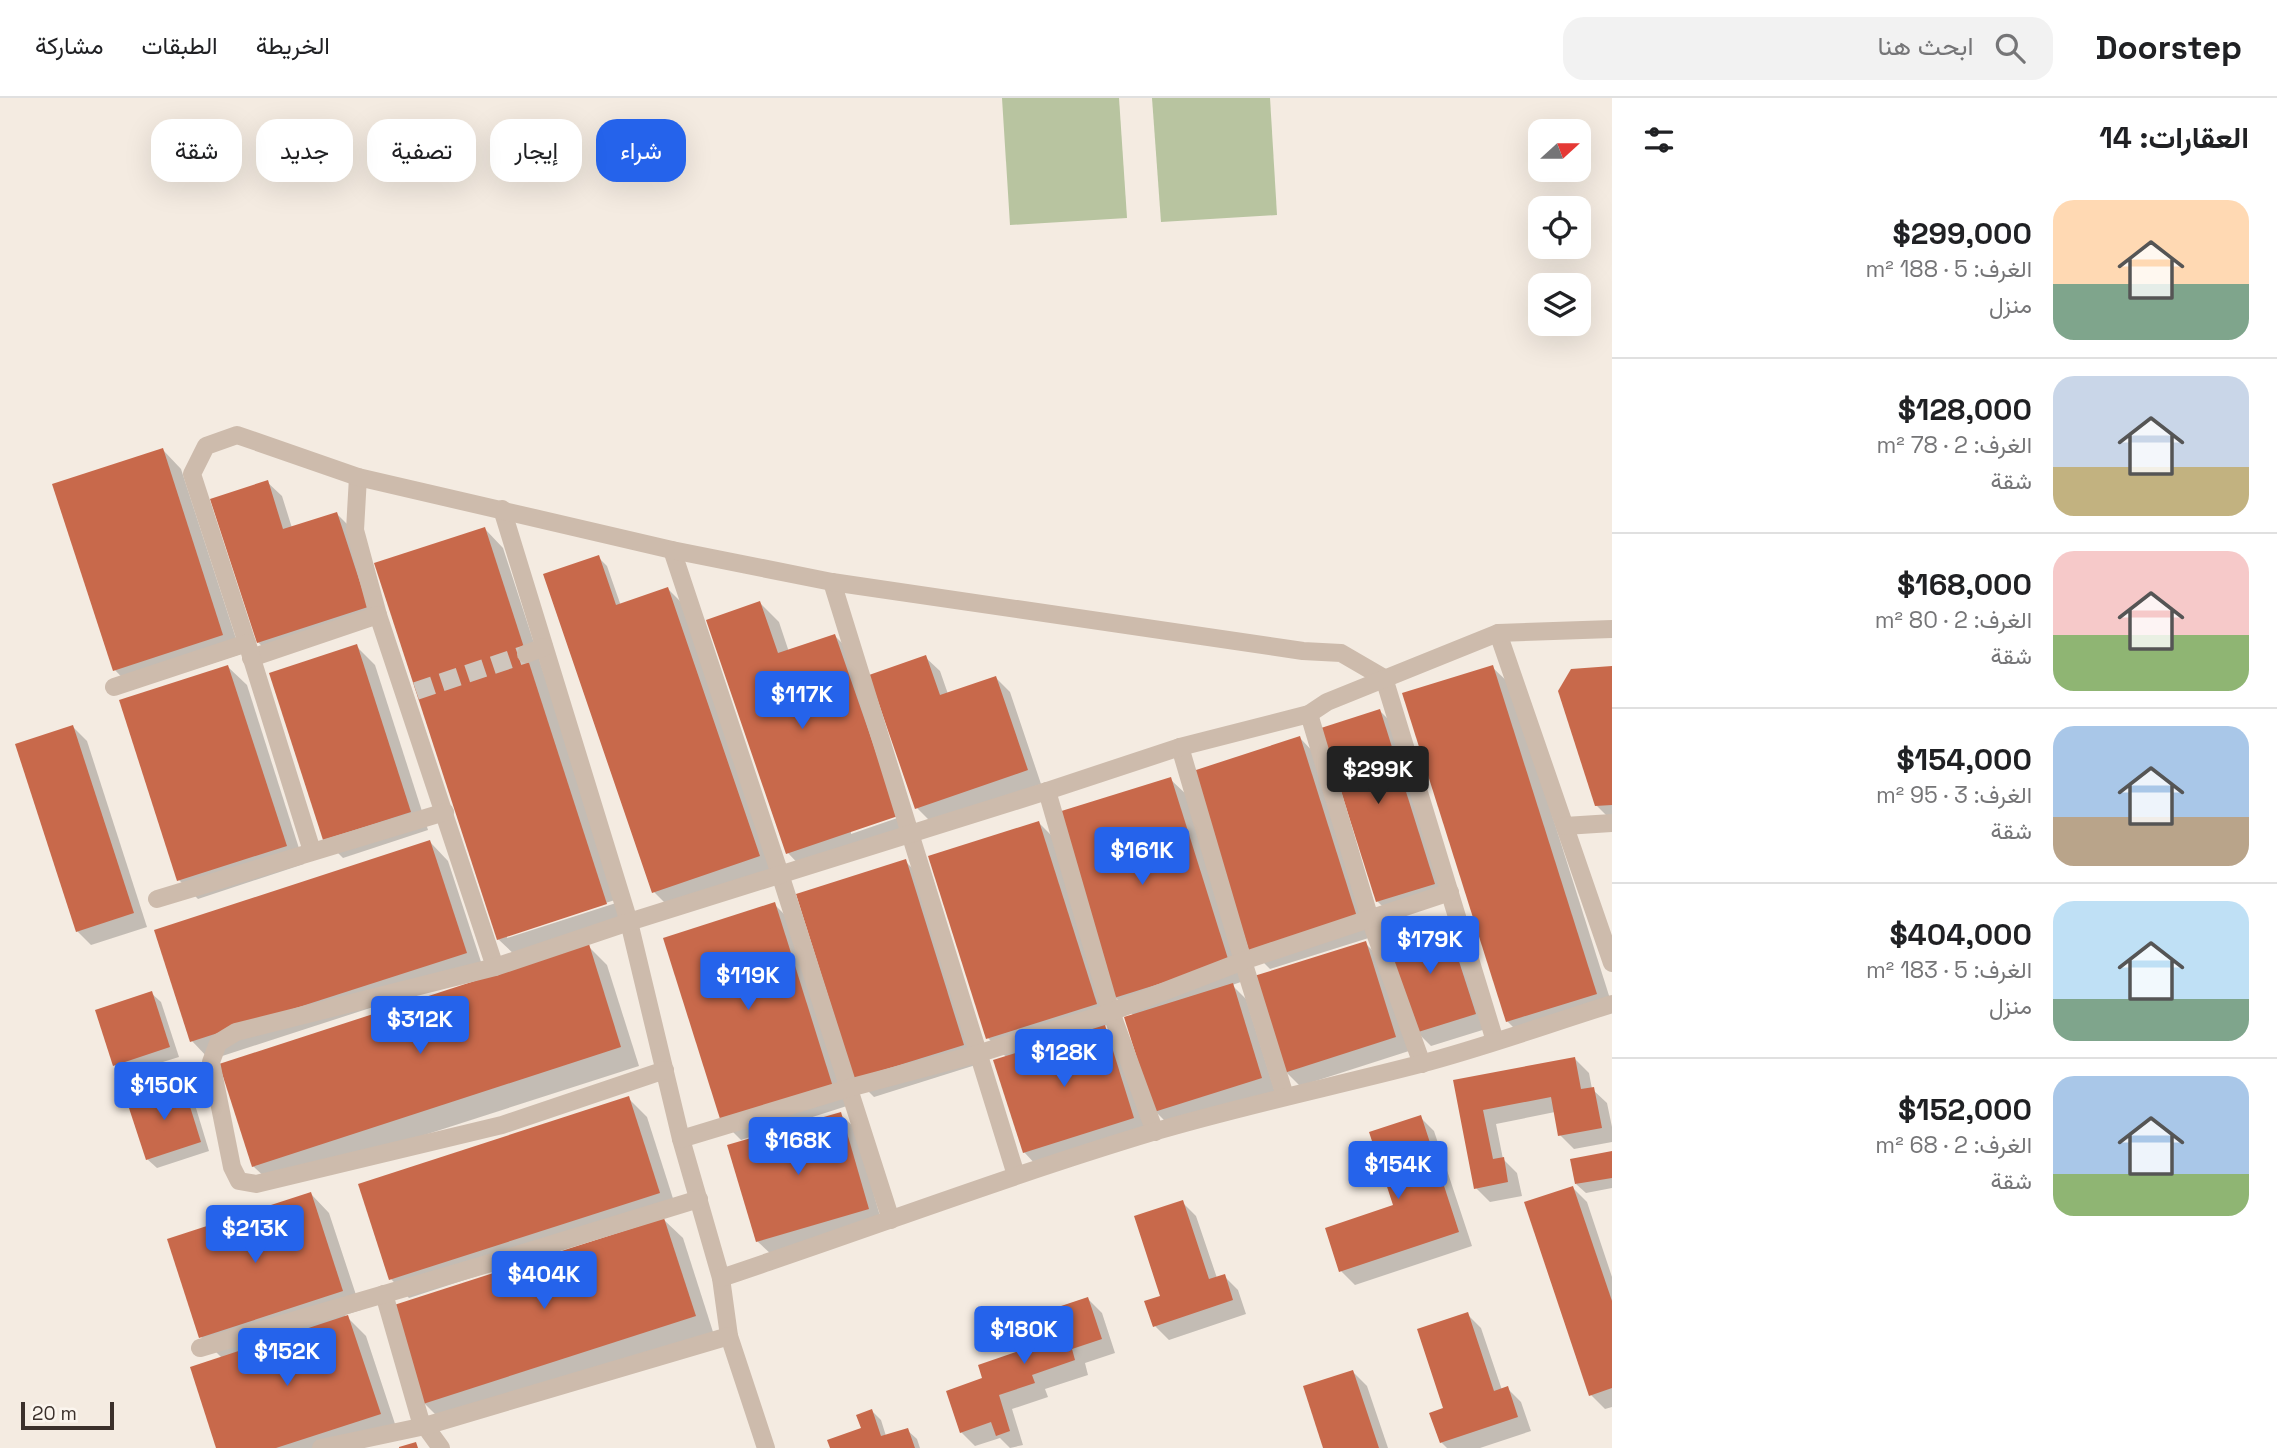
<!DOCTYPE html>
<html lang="ar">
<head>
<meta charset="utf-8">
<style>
	body { margin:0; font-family:"Space Grotesk",Vazirmatn,sans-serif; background:#f2f2f2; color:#202124; direction:rtl; height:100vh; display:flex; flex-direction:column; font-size:26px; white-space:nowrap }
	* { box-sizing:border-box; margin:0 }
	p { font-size:23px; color:#757577 }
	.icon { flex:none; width:38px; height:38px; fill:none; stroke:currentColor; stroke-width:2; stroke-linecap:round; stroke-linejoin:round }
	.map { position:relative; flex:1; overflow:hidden; direction:ltr }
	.side { display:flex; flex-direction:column; background:#fff; width:665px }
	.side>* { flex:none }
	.banner { position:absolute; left:21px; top:21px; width:665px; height:63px; direction:rtl; display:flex; gap:14px }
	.needle { width:46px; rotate:69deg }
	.controls { position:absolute; left:1528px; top:21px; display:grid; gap:14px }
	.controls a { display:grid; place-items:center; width:63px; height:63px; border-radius:14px; background:#fff; box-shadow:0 7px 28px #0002; font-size:35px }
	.scale { position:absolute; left:21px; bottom:18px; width:93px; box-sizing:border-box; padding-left:7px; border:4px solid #3b302b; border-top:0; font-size:19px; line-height:24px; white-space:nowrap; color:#3b302b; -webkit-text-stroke:5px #fbf5ee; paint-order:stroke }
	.price { position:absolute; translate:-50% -60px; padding:0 16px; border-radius:7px; background:#2563eb; color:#fff; font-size:23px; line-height:46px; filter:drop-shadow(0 2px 4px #0008) }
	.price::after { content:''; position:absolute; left:50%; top:42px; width:21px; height:16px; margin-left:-10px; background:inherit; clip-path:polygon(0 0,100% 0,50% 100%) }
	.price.active { background:#222; color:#fff }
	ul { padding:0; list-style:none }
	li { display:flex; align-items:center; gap:21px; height:175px; padding:0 28px }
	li+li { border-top:2px solid #e0e0e0 }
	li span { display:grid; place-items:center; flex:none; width:196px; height:140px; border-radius:21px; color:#555 }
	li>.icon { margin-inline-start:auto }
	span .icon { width:84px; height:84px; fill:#fffc; stroke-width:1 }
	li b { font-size:30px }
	h2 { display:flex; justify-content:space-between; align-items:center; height:84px; padding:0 28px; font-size:30px }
	.tag { padding:0 24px; border-radius:21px; background:#fff; box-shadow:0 7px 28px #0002; font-size:24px; line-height:63px }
	.tag.active { background:#2563eb; color:#fff }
	header { display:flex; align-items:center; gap:42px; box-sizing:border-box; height:98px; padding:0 35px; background:#fff; border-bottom:2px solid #e0e0e0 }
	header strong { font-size:33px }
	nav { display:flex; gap:38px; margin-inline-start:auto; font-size:24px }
	.search { width:490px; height:63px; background:#f2f2f2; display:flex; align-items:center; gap:18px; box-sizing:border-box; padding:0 24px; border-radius:21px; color:#757577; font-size:26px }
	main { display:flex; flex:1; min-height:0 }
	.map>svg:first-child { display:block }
</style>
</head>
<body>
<header>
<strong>Doorstep</strong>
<div class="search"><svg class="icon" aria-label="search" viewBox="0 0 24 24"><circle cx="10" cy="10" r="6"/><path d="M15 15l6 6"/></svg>ابحث هنا</div>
<nav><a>الخريطة</a><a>الطبقات</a><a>مشاركة</a></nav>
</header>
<main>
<section class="side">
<h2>العقارات: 14<svg class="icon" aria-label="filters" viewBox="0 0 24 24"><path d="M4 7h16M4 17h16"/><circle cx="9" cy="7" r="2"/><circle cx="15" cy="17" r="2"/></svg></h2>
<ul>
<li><span style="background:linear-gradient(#ffd9b3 60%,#7fa58c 0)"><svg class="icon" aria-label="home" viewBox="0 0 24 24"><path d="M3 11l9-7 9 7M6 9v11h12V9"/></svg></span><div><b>$299,000</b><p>الغرف: 5 · 188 m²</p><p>منزل</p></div></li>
<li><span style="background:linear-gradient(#c9d6e8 65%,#c2b280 0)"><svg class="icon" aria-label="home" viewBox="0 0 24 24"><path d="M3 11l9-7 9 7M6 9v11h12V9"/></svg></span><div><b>$128,000</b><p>الغرف: 2 · 78 m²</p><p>شقة</p></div></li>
<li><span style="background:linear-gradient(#f6c9c9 60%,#8fb573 0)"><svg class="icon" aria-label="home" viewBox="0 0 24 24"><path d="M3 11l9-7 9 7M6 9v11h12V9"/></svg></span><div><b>$168,000</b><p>الغرف: 2 · 80 m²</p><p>شقة</p></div></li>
<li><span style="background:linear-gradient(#a9c7e8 65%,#b9a48a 0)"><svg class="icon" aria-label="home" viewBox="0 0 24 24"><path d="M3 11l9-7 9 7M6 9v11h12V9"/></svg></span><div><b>$154,000</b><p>الغرف: 3 · 95 m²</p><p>شقة</p></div></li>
<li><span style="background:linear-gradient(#bfe0f5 70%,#7fa58c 0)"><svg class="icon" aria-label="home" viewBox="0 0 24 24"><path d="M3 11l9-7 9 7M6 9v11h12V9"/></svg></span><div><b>$404,000</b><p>الغرف: 5 · 183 m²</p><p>منزل</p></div></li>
<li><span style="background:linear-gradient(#a9c7e8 70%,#8fb573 0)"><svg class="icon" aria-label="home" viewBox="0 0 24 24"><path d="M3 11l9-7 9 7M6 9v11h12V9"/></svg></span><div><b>$152,000</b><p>الغرف: 2 · 68 m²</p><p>شقة</p></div></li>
</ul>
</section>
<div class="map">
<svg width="1612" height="1350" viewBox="0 0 1612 1350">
	<rect width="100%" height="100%" fill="#f4ebe1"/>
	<g fill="#b8c4a0">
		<path d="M1002 0H1119L1127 120 1010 127Z"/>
		<path d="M1152 0H1270L1277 117 1161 124Z"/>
	</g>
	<g fill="#0003" fill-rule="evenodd">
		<path d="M163 352 181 371 241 556 133 591 115 572Z"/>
		<path d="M267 384 282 398 292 430 337 416 351 430 381 523 272 559 258 544Z"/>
		<path d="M485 431 503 450 625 825 517 859 498 841ZM615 802 616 805 507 840V836Z"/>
		<path d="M598 459 607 468 621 508 668 491 687 510 778 777 673 813 654 794Z"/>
		<path d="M760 505 779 524 789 554 835 538 849 552 905 713 851 732V736L906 717 911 732 806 774 788 755Z"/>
		<path d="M356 548 375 567 428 732 343 760 324 741Z"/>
		<path d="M925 559 940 573 948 596 996 580 1010 594 1041 686 931 724 917 710Z"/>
		<path d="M228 569 247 587 304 766 198 801 179 782Z"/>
		<path d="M1492 569 1511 587 1612 907 1526 942 1507 923Z"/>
		<path d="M1612 569V723L1596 707Z"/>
		<path d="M1380 613 1394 627 1448 800 1392 818 1377 803Z"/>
		<path d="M73 629 87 643 147 829 91 847 77 833Z"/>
		<path d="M1300 640 1318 659 1375 838 1270 871 1251 852Z"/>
		<path d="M1170 681 1189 699 1247 882 1232 887 1246 901 1275 994 1169 1027 1155 1013 1134 918 1115 899Z"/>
		<path d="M1039 725 1058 744 1115 925 1103 928 1118 943 1147 1034 1038 1069 1024 1054 1007 960 988 940Z"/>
		<path d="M430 744 448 763 484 873 210 962 192 943Z"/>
		<path d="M905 763 924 782 982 965 874 999 856 981Z"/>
		<path d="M774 806 793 825 850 1007 741 1042 722 1023Z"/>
		<path d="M1445 822 1459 836 1489 930 1431 948 1417 934Z"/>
		<path d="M1365 845 1379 859 1409 953 1300 988 1286 974Z"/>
		<path d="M588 848 607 867 639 968 272 1086 253 1068Z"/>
		<path d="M151 895 161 904 179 959 124 976 115 967Z"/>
		<path d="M1575 961 1589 975 1592 991 1607 1005 1612 1029V1044L1574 1051 1560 1037 1555 1014 1496 1026 1503 1061 1517 1075 1522 1098 1490 1104 1476 1090 1456 984Z"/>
		<path d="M182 988 192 997 209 1053 157 1070 147 1061Z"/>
		<path d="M628 1000 647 1019 677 1113 409 1200 391 1181Z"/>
		<path d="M840 1016 855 1030 882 1125 772 1157 757 1143Z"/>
		<path d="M1420 1019 1434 1033 1472 1148 1355 1187 1341 1173 1396 1108Z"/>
		<path d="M1612 1055V1090L1586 1095 1576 1086Z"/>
		<path d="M1573 1090 1587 1104 1612 1179V1309L1605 1311 1591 1297Z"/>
		<path d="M311 1096 329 1115 361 1212 345 1217 366 1238 398 1335 351 1350H218L222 1260 201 1239Z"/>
		<path d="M1182 1104 1196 1118 1217 1180 1224 1178 1238 1192 1246 1216 1169 1242 1155 1228Z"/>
		<path d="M664 1122 683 1140 714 1237 443 1324 424 1305Z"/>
		<path d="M1088 1201 1102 1215 1115 1255 1085 1265 1088 1277 1045 1291 1048 1299 1012 1311 1023 1347 1010 1350 1000 1340 975 1348 961 1334 985 1281Z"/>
		<path d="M1467 1216 1481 1230 1502 1292 1507 1290 1521 1304 1531 1333 1480 1350H1447L1441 1344 1445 1311Z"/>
		<path d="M1353 1274 1367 1288 1388 1350H1325Z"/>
		<path d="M872 1313 881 1322 886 1338 907 1332 917 1341 920 1350H831L863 1331Z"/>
	</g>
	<g fill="#c8694b">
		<path d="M163 350 223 537 113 573 52 386Z"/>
		<path d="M268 382 283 431 337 414 368 509 257 545 210 401Z"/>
		<path d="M485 429 607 806 497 842 374 465Z"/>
		<path d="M599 457 616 507 668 489 760 758 652 795 543 476Z"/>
		<path d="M760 503 778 555 835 536 898 718 786 756 706 522Z"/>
		<path d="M357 546 411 714 323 742 269 575Z"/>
		<path d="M926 557 940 597 996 578 1028 672 915 711 869 577Z"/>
		<path d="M228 567 287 748 177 783 119 602Z"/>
		<path d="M1493 567 1597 896 1506 924 1402 595Z"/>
		<path d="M1612 568V707L1595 708 1558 593 1571 571Z"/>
		<path d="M1380 611 1435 786 1376 804 1321 630Z"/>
		<path d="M73 627 134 815 76 834 15 646Z"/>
		<path d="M1300 638 1357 819 1249 853 1193 673Z"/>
		<path d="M1171 679 1229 864 1114 900 1055 715Z"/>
		<path d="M1039 723 1097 906 986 941 928 758Z"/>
		<path d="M430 742 467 855 190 944 154 832Z"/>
		<path d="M906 761 964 947 854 981 796 796Z"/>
		<path d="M775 804 833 989 721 1024 663 840Z"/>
		<path d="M1445 820 1476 916 1415 935 1385 839Z"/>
		<path d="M1366 843 1396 939 1284 975 1254 878Z"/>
		<path d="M589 846 621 949 252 1069 219 966Z"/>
		<path d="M1233 885 1262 980 1154 1014 1124 919Z"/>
		<path d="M152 893 170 949 113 968 95 912Z"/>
		<path d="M1105 927 1134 1020 1023 1055 993 962Z"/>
		<path d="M1575 959 1581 991 1594 989 1602 1030 1558 1038 1551 999 1483 1012 1493 1061 1504 1059 1508 1084 1474 1091 1453 982Z"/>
		<path d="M183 986 201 1044 146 1062 127 1004Z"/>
		<path d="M629 998 660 1095 389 1182 358 1086Z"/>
		<path d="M841 1014 869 1111 756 1144 727 1047Z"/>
		<path d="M1421 1017 1459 1134 1339 1174 1325 1130 1393 1107 1369 1034Z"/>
		<path d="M1612 1053V1080L1575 1086 1570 1061Z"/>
		<path d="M1573 1088 1612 1203V1290L1589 1298 1524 1104Z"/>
		<path d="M311 1094 343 1193 199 1240 167 1141Z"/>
		<path d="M1183 1102 1209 1181 1225 1176 1233 1202 1153 1229 1144 1203 1160 1198 1134 1118Z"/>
		<path d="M664 1120 696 1218 423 1306 391 1208Z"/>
		<path d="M1088 1199 1102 1241 1072 1251 1075 1262 1032 1277 1035 1285 999 1297 1010 1333 996 1338 991 1324 960 1335 946 1293 982 1280 978 1267 1019 1253 1015 1239 1048 1228 1043 1214Z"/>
		<path d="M1468 1214 1494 1293 1508 1288 1518 1319 1440 1345 1429 1315 1443 1310 1417 1231Z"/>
		<path d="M348 1217 381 1316 276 1350H216L190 1269Z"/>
		<path d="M1353 1272 1379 1350H1323L1303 1288Z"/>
		<path d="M872 1311 881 1338 908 1330 915 1350H830L827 1342 861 1330 856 1317Z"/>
		<path d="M416 1344 418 1350H399V1349Z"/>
	</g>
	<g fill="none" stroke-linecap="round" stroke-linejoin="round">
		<path stroke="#cfc6bd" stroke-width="18" stroke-dasharray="18 9" stroke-linecap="butt" d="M416 593 526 556"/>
		<g stroke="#cdbbac" stroke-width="18">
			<path d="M358 379 355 432 378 517"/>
			<path d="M502 411 629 824 681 1041 721 1180 729 1238 766 1350"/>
			<path d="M672 452 780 776 891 1122"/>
			<path d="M832 484 1016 1077"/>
			<path d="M1498 535 1612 865"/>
			<path d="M247 545 192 376 206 348 237 337 358 379 672 452 832 484 1303 553 1341 555 1384 580 1495 943"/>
			<path d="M526 556 544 549"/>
			<path d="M251 560 378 517 495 869"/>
			<path d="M114 589 247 545 312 753"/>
			<path d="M1309 616 1370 821 1422 966"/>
			<path d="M1180 649 1243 863 1285 998"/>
			<path d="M1047 693 1111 914 1155 1034"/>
			<path d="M1565 728 1612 725"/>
			<path d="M157 801 445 714"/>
			<path d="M665 972 502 1027 256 1086 239 1083 232 1069 211 964 218 945 236 934 495 869 629 824 1047 693 1180 649 1309 616 1327 604 1498 535 1612 531"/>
			<path d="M681 1041 849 990 977 956 1111 914 1243 863 1450 794"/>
			<path d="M721 1180C865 1132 1007 1078 1153 1034 1241 1008 1331 989 1420 966 1485 949 1548 926 1612 906"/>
			<path d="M384 1196 420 1321 441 1350"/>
			<path d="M200 1250 494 1164 699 1101"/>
			<path d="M321 1350 425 1328 729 1238"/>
		</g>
	</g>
</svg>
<div class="controls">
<a><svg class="needle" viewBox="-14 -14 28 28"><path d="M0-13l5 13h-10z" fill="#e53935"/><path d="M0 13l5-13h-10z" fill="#757577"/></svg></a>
<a><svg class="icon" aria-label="locate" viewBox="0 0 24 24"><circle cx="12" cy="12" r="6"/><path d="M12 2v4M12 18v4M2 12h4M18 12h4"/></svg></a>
<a><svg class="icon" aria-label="layers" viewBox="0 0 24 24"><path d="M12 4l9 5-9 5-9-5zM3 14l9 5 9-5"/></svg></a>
</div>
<div class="scale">20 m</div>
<b class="price" style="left:802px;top:633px">$117K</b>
<b class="price active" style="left:1378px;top:708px">$299K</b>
<b class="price" style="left:1142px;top:789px">$161K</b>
<b class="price" style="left:1430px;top:878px">$179K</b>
<b class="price" style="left:748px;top:914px">$119K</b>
<b class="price" style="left:420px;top:958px">$312K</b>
<b class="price" style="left:1064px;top:991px">$128K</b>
<b class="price" style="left:164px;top:1024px">$150K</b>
<b class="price" style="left:798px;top:1079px">$168K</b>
<b class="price" style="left:1398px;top:1103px">$154K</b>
<b class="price" style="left:255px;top:1167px">$213K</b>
<b class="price" style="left:544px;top:1213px">$404K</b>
<b class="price" style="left:1024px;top:1268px">$180K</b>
<b class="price" style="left:287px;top:1290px">$152K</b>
<div class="banner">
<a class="tag active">شراء</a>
<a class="tag">إيجار</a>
<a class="tag">تصفية</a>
<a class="tag">جديد</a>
<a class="tag">شقة</a>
</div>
</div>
</main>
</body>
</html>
